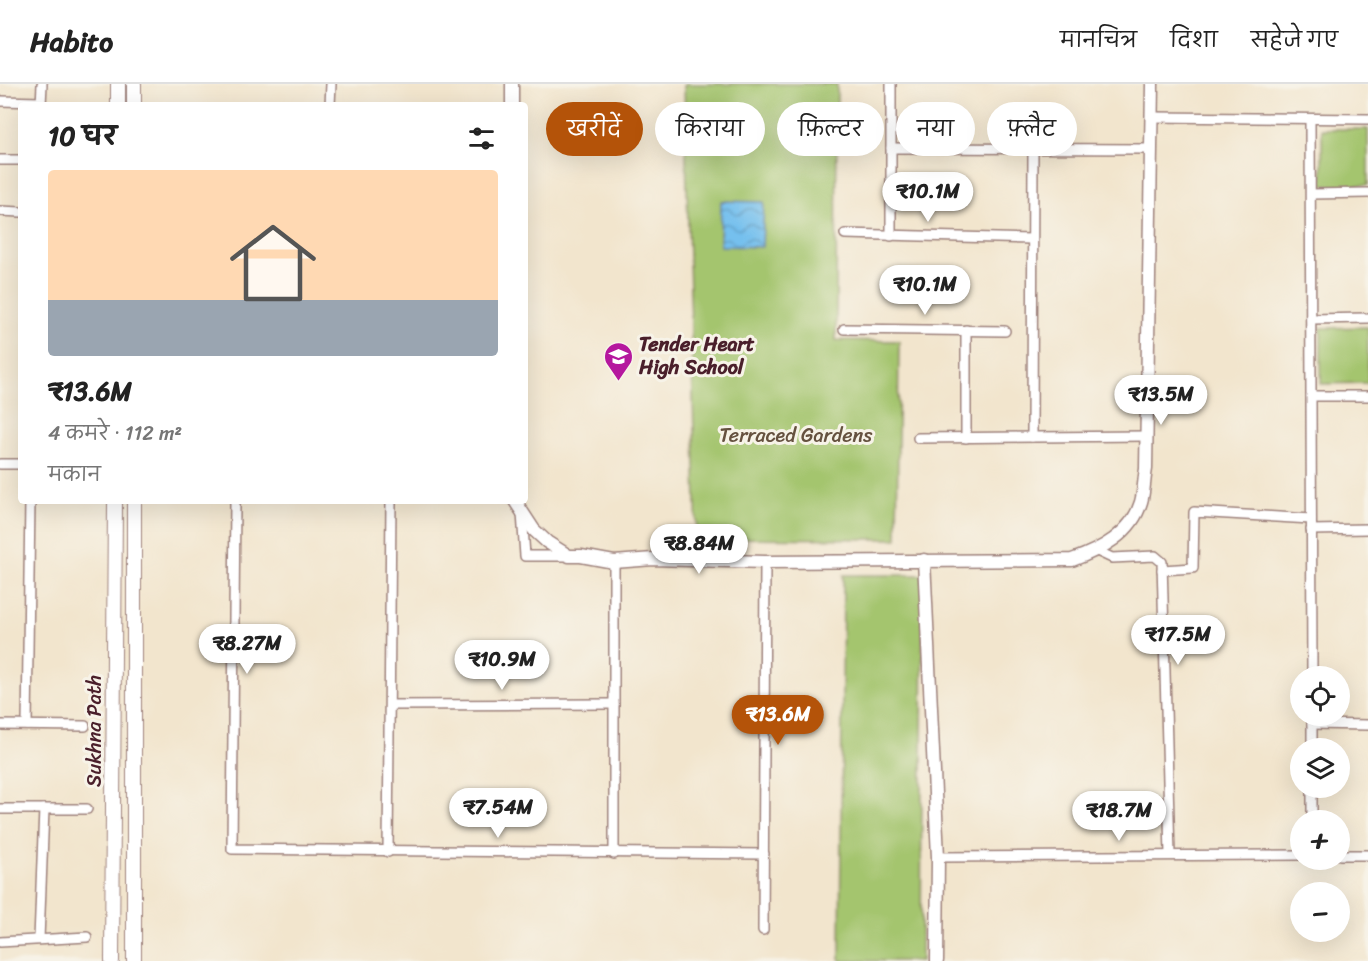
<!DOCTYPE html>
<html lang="hi">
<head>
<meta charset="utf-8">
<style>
	body { margin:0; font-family:Sriracha,"Playpen Sans Deva",sans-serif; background:#f6f6f6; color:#222; height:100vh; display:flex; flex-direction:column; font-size:22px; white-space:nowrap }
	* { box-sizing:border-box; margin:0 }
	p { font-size:20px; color:#767676 }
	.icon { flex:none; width:33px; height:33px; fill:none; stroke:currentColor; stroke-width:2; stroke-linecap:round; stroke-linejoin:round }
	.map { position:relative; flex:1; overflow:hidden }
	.side { position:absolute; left:18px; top:18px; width:510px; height:402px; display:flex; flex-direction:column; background:#fff; border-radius:6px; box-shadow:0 6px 24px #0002 }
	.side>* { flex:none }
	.banner { position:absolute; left:546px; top:18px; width:570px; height:54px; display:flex; gap:12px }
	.buttons { position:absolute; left:1290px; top:582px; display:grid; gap:12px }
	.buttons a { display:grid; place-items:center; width:60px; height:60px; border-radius:50%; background:#fff; box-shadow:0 6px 24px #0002; font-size:30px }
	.price { position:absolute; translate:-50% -51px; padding:0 14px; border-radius:21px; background:#fff; color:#222; font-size:20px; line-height:39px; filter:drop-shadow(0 2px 3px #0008) }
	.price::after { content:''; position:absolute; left:50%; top:36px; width:18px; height:14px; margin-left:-9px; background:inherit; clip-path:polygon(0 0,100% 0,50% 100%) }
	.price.current { background:#b45309; color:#fff }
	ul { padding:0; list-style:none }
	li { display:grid; align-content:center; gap:12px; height:318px; padding:0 30px }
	li span { display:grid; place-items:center; height:186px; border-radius:6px; color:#555 }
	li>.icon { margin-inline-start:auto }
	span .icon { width:108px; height:108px; fill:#fffc; stroke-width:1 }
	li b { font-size:26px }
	h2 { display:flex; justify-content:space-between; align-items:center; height:72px; padding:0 30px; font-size:26px }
	.tag { padding:0 21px; border-radius:27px; background:#fff; box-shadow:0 6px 24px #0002; font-size:21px; line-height:54px }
	.tag.current { background:#b45309; color:#fff }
	header { display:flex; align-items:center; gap:36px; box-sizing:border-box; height:84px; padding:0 30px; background:#fff; border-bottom:2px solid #e0e0e0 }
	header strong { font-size:28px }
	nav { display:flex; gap:33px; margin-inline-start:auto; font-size:21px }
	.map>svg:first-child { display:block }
</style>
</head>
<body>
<header>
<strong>Habito</strong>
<nav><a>मानचित्र</a><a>दिशा</a><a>सहेजे गए</a></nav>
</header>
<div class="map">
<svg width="1368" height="877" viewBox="0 0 1368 877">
	<defs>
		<pattern id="water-waves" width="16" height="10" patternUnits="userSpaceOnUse" patternTransform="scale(1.5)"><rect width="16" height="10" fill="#75c0ee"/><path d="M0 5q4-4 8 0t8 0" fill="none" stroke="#629bc1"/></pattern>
	</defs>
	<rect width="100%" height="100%" fill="#f7f3e8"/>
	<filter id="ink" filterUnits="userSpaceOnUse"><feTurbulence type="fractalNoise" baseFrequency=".0167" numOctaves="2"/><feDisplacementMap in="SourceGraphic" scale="12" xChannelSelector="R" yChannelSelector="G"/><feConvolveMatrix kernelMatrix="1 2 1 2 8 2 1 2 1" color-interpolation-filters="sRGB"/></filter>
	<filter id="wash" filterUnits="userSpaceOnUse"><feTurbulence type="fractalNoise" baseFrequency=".008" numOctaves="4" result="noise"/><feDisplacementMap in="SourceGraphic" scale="24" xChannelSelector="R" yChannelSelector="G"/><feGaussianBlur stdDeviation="1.35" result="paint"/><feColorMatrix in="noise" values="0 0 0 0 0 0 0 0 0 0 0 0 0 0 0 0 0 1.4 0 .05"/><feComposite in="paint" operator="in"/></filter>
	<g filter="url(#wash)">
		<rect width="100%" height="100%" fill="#f2e5cd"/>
		<g fill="#a4c56e" stroke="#77724c" stroke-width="1.5">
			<path d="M684 0H837L836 256 899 257 897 455 697 454Z"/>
			<path d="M1322 45H1368V101L1322 102Z"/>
			<path d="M1368 243V299L1321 300V244Z"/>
			<path d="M843 491H923L921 877H840Z"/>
		</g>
		<path fill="url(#water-waves)" stroke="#60708c" stroke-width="1.5" d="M721 117 764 118 762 163 720 162Z"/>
	</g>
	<g filter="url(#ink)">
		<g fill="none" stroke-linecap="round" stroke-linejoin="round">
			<defs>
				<g id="minor">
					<path d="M0 17 41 18"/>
					<path d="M41 21 42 0"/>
					<path d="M330 21 331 0"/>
					<path d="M1152 33 1368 35"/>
					<path d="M1310 35 1312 592"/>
					<path d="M891 64 1151 65"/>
					<path d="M0 76H21"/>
					<path d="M1311 110 1368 109"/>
					<path d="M0 127 21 128"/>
					<path d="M845 150 1032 155"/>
					<path d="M891 152V0"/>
					<path d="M1311 235 1368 234"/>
					<path d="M844 245 1005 247"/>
					<path d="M1311 312H1368"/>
					<path d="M1032 353 1033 65"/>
					<path d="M918 354 1146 352"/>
					<path d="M966 354V246"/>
					<path d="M0 380H21"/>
					<path d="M235 417 232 765 764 770"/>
					<path d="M522 429 525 472H569"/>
					<path d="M1311 446 1368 445"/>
					<path d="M1097 467 1112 474 1155 472 1162 478 1170 771"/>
					<path d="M614 478V770"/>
					<path d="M1162 486 1193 484 1194 428 1311 435"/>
					<path d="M390 621 614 620"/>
					<path d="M1312 632V664"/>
					<path d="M1312 640 1368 641"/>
					<path d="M0 641 85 642"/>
					<path d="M27 641 30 417"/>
					<path d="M1312 704V736"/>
					<path d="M0 725H87"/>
					<path d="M388 768 391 417"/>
					<path d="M1340 771H1368"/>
					<path d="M938 773 1300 771"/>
					<path d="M763 846 765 478"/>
					<path d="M39 855 44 725"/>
					<path d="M0 858 87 853"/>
				</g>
				<g id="tertiary">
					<path d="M512 21V0"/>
					<path d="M515 417 534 446 547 458 569 472H581L614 478 653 475 765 478 1072 476C1100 466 1132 450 1141 418 1144 408 1144 396 1146 385L1152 0"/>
					<path d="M924 476 938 773 937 877"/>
				</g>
				<g id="secondary">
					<path d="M134 0V21"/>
					<path d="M118 21V0"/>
					<path d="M134 417V877"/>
					<path d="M112 877 115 417"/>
				</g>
			</defs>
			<use href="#minor" stroke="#9e827c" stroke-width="12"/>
			<use href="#tertiary" stroke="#9e827c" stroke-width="15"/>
			<use href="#secondary" stroke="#9e827c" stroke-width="16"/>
			<use href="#minor" stroke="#fff" stroke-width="9"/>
			<use href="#tertiary" stroke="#fff" stroke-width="12"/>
			<use href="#secondary" stroke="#fff" stroke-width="14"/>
		</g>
	</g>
	<defs>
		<symbol id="school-pin" viewBox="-11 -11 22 30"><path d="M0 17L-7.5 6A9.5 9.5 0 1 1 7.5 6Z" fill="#b5179e" stroke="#f7f3e8"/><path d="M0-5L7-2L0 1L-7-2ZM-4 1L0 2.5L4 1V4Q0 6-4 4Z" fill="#fff"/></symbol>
	</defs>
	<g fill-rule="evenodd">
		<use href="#school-pin" x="602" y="256" width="33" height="45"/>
	</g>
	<g text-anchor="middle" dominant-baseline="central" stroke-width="6" stroke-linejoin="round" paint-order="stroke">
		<g font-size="20" font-weight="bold" fill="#4a1f2b" stroke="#f7f3e8" text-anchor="start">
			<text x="639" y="260">Tender Heart<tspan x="639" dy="23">High School</tspan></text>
		</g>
		<g font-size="20" fill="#65513f" stroke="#f7f3e8">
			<text x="796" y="351">Terraced Gardens</text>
		</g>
		<g font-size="20" fill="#4a1f2b" stroke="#f7f3e8">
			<text transform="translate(94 647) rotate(-90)">Sukhna Path</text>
		</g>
	</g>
</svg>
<div class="buttons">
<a><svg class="icon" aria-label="locate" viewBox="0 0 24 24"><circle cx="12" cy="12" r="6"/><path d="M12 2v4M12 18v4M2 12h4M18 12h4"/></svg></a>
<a><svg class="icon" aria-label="layers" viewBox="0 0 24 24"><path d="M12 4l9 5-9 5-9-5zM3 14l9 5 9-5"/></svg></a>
<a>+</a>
<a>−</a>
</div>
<b class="price" style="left:928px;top:139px">₹10.1M</b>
<b class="price" style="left:925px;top:232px">₹10.1M</b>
<b class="price" style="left:1161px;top:342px">₹13.5M</b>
<b class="price" style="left:699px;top:491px">₹8.84M</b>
<b class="price" style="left:1178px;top:582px">₹17.5M</b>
<b class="price" style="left:247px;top:591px">₹8.27M</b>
<b class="price" style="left:502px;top:607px">₹10.9M</b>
<b class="price current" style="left:778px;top:662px">₹13.6M</b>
<b class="price" style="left:498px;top:755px">₹7.54M</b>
<b class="price" style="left:1119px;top:758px">₹18.7M</b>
<div class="banner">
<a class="tag current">खरीदें</a>
<a class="tag">किराया</a>
<a class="tag">फ़िल्टर</a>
<a class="tag">नया</a>
<a class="tag">फ़्लैट</a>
</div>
<section class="side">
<h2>10 घर<svg class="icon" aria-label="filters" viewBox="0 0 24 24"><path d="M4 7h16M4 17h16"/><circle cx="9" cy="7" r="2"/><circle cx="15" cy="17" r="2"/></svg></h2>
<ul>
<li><span style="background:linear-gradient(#ffd9b3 70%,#9aa5b1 0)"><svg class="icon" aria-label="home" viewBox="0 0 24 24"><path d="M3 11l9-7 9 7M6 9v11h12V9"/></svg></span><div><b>₹13.6M</b><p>4 कमरे · 112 m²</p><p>मकान</p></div></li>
</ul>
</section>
</div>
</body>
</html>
